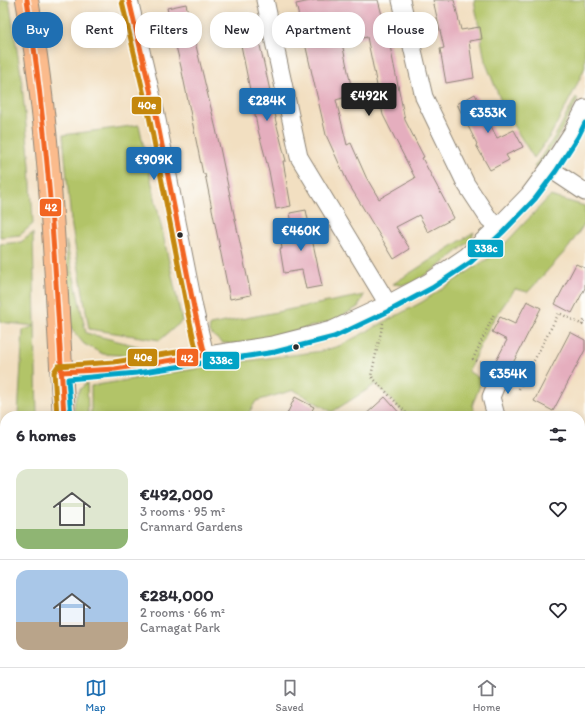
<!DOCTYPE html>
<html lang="en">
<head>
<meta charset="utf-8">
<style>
	body { margin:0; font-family:Itim,sans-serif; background:#f7f7f7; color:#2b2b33; height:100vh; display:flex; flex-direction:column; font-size:15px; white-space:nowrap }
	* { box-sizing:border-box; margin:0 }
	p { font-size:13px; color:#7c7c81 }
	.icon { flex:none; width:22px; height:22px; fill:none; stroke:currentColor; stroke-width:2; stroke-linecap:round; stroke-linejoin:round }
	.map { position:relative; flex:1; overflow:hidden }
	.sheet { position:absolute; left:0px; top:411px; width:585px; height:256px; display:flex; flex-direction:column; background:#fff; border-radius:16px 16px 0 0; box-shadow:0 2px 10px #0003 }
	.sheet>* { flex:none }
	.hud { position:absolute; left:12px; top:12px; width:561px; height:36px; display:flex; gap:8px }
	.price { position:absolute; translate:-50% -34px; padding:0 9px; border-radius:4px; background:#1f6fb2; color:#fff; font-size:13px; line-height:26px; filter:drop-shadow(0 1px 2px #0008) }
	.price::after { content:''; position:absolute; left:50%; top:24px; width:12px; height:9px; margin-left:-6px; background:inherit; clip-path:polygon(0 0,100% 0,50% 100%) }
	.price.selected { background:#222; color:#fff }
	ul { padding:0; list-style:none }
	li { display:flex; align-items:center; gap:12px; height:100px; padding:0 16px }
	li+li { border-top:1px solid #e1e1e2 }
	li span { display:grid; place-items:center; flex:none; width:112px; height:80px; border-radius:12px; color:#555 }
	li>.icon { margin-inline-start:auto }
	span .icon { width:48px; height:48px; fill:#fffc; stroke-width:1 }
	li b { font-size:17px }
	h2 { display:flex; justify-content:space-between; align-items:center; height:48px; padding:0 16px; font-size:17px }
	.tag { padding:0 14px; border-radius:16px; background:#fff; box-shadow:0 2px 10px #0003; font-size:14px; line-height:36px }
	.tag.selected { background:#1f6fb2; color:#fff }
	.tab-bar { display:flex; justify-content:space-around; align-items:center; height:56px; border-top:1px solid #e1e1e2; background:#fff; font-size:11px; color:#7c7c81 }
	.tab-bar a { display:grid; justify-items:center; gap:2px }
	.tab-bar .selected { color:#1f6fb2 }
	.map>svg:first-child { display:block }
</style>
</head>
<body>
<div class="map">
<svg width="585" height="667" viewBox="0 0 585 667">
	<rect width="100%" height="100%" fill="#fdfcf7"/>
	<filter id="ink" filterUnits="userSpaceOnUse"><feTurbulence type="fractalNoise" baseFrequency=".025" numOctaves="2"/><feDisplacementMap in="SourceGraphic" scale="8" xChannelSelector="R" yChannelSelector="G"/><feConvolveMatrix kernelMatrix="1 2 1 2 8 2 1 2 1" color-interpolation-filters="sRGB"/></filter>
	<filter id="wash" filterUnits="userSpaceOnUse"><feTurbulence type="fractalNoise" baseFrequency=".012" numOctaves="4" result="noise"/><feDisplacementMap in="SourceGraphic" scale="16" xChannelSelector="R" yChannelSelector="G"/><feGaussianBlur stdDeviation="0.9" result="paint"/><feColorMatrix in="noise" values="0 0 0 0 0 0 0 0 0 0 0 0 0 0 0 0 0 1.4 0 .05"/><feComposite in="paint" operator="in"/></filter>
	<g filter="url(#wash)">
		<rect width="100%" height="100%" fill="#f2dfc1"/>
		<g fill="#b2c468" stroke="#6e784a">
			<path d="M0 0H9L21 75 30 165 33 224 20 235 0 237Z"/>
			<path d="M474 0H585V67L574 91 550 136 534 158 506 114 485 61Z"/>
			<path d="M576 97 578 99 556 140 537 168 534 167 555 136Z"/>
			<path d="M139 125 182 321 160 340 89 329 71 221 63 135Z"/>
			<path d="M550 196 585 206V223L569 247 528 292 515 289 493 320 468 371 482 380 472 406 476 416H407L376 384 332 412 294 390 256 401 247 416H91V386L231 363 322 351 339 346 422 302 495 254Z"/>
			<path d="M474 232 471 240 441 265 411 284 402 285 393 284Z"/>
			<path d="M33 233 37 416H18L23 330 35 326 0 322V244L21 242Z"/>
			<path d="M66 241 86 333 145 348 136 356 103 354 84 344 71 328 68 299Z"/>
			<path d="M364 295 358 307 335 320 284 334 240 344 222 343 209 332 210 325Z"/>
			<path d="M87 383 88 416H74C74 402 75 391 87 383Z"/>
			<path d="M41 662H73L72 667 41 664Z"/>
			<path d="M132 662H275L278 667H134Z"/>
		</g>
		<g id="blocks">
			<g fill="#e5aebe" fill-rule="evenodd">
				<path d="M315 0H378L389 41 405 120 424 157 422 158 454 218 428 232 419 215 396 227 410 249 394 259 348 183 326 135 296 4ZM367 37 383 115 415 178 379 199 366 177 351 143 347 145 336 100 353 95 342 43Z"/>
				<path d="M433 0H454L461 30 480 27 482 39 469 41 474 78 446 83 440 49 444 48Z"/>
				<path d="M186 4 216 129 251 295 230 299 205 174H203L181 67 167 8Z"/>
				<path d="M259 41 276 118H275L286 161H283L291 206 276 209 269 171 258 130 241 45Z"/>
				<path d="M475 94 497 138 514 130 523 147 506 155 509 160 490 170 476 145 477 144 457 104Z"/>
				<path d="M306 210 322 286 306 289 302 270 284 273 280 249H282L281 242 295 240 290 213Z"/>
				<path d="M576 264 585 268V288L572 313 555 304Z"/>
				<path d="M527 301 541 308 510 369 504 364 495 363 507 340 492 332 500 317 515 324Z"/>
				<path d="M570 332 585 340V350L553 411 534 401Z"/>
				<path d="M295 397 314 407 309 416H286Z"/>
				<path d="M385 397 402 416H364Z"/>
			</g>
		</g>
	</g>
	<g filter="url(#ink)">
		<use href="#blocks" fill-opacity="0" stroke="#8e8576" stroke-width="1"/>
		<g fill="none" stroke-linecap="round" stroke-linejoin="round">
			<defs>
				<g id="minor">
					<path d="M129 0 156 115 194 308 205 355"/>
					<path d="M265 0 299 157 388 304"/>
					<path d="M401 0 424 97 466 184 489 219 498 227"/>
					<path d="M550 167 558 174 585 192"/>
					<path d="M61 372H73L136 366 273 345 332 330 388 304 429 282 467 256 498 227 529 195 550 167 572 133 585 108"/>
					<path d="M496 416 491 397 501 373"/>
					<path d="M580 444H585"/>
					<path d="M580 603 585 593"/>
					<path d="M413 662 421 667"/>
					<path d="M548 667 550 662"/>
				</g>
				<g id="primary">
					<path d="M27 0C52 137 55 277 64 416"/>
					<path d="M95 662 97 667"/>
					<path d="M113 662 115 667"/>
				</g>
			</defs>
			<use href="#minor" stroke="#8e8576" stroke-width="19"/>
			<use href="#primary" stroke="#8e8576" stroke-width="24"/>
			<g stroke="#8e8576" stroke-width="2.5" stroke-dasharray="1 3" stroke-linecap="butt">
				<path d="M383 323 371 376 409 416"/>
				<path d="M582 325 585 319"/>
				<path d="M488 366 473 359 494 314"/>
				<path d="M519 389 559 313 585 326"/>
				<path d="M0 481 5 479"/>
				<path d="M580 561 583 562"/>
				<path d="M40 667V662"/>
				<path d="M351 667 352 662"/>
				<path d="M475 667 477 662"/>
			</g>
			<use href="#minor" stroke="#fff" stroke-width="17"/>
			<use href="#primary" stroke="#fbbb8c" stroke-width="22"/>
			<defs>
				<g id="bus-1">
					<path d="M27 0C49 138 56 277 64 416"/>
					<path d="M61 372 115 369 205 355 194 308 156 115 129 0"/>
				</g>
				<path id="bus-2" d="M71 416 68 379 137 373 275 352 334 337 391 310 432 288 471 262 503 232 535 199 556 171 578 137 585 123"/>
				<path id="bus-3" d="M57 416 54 372 58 366 114 362 196 349 187 309 149 116 122 2"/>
			</defs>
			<use href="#bus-1" stroke="#fdfcf7" stroke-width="8"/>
			<use href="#bus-2" stroke="#fdfcf7" stroke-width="8"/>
			<use href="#bus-3" stroke="#fdfcf7" stroke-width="8"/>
			<use href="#bus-1" stroke="#f26522" stroke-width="5"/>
			<use href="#bus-2" stroke="#02a3c6" stroke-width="5"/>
			<use href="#bus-3" stroke="#c4870b" stroke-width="5"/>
		</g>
	</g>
	<g fill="#2b2b2b" stroke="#fdfcf7" stroke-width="1.5">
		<circle cx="180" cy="235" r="3.5"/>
		<circle cx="296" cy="347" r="3.5"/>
	</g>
	<g stroke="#fdfcf7" stroke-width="1.5">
		<rect x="131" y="96" width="31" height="19" rx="4" fill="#c4870b"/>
		<rect x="39" y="198" width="23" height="19" rx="4" fill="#f26522"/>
		<rect x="467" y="239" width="37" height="19" rx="4" fill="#02a3c6"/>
		<rect x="127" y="348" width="31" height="19" rx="4" fill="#c4870b"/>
		<rect x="176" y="348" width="23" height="19" rx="4" fill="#f26522"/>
		<rect x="202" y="351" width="38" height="19" rx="4" fill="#02a3c6"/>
	</g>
	<g font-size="11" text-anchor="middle" font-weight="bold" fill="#fff">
		<text x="147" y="109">40e</text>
		<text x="51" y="211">42</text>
		<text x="486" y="252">338c</text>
		<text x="143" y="361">40e</text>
		<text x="187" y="362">42</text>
		<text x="221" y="364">338c</text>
	</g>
</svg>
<b class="price selected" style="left:369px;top:117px">€492K</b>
<b class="price" style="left:267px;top:122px">€284K</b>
<b class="price" style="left:488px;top:134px">€353K</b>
<b class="price" style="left:154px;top:181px">€909K</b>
<b class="price" style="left:301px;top:252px">€460K</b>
<b class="price" style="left:508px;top:395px">€354K</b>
<div class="hud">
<a class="tag selected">Buy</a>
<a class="tag">Rent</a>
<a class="tag">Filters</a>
<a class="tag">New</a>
<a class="tag">Apartment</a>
<a class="tag">House</a>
</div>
<section class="sheet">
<h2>6 homes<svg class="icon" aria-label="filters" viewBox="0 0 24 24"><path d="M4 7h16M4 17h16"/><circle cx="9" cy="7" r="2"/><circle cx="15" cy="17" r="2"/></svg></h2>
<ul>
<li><span style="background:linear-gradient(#dfe7d0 75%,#8fb573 0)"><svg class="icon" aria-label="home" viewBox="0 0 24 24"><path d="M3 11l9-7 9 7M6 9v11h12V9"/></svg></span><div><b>€492,000</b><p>3 rooms · 95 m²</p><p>Crannard Gardens</p></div><svg class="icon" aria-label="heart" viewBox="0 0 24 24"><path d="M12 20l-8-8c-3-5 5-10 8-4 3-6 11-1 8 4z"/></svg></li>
<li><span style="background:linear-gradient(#a9c7e8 65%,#b9a48a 0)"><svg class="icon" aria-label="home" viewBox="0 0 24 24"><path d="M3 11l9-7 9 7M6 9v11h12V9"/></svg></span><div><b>€284,000</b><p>2 rooms · 66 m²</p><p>Carnagat Park</p></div><svg class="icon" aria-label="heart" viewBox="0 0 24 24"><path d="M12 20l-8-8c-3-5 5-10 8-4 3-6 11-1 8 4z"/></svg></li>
</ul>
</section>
</div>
<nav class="tab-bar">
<a class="selected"><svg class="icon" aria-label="map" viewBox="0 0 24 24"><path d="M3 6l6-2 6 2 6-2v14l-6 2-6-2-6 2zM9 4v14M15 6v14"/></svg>Map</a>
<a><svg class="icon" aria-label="saved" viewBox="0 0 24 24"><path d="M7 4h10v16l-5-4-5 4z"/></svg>Saved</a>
<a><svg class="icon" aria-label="home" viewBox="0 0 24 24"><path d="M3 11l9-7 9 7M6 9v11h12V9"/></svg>Home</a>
</nav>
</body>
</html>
